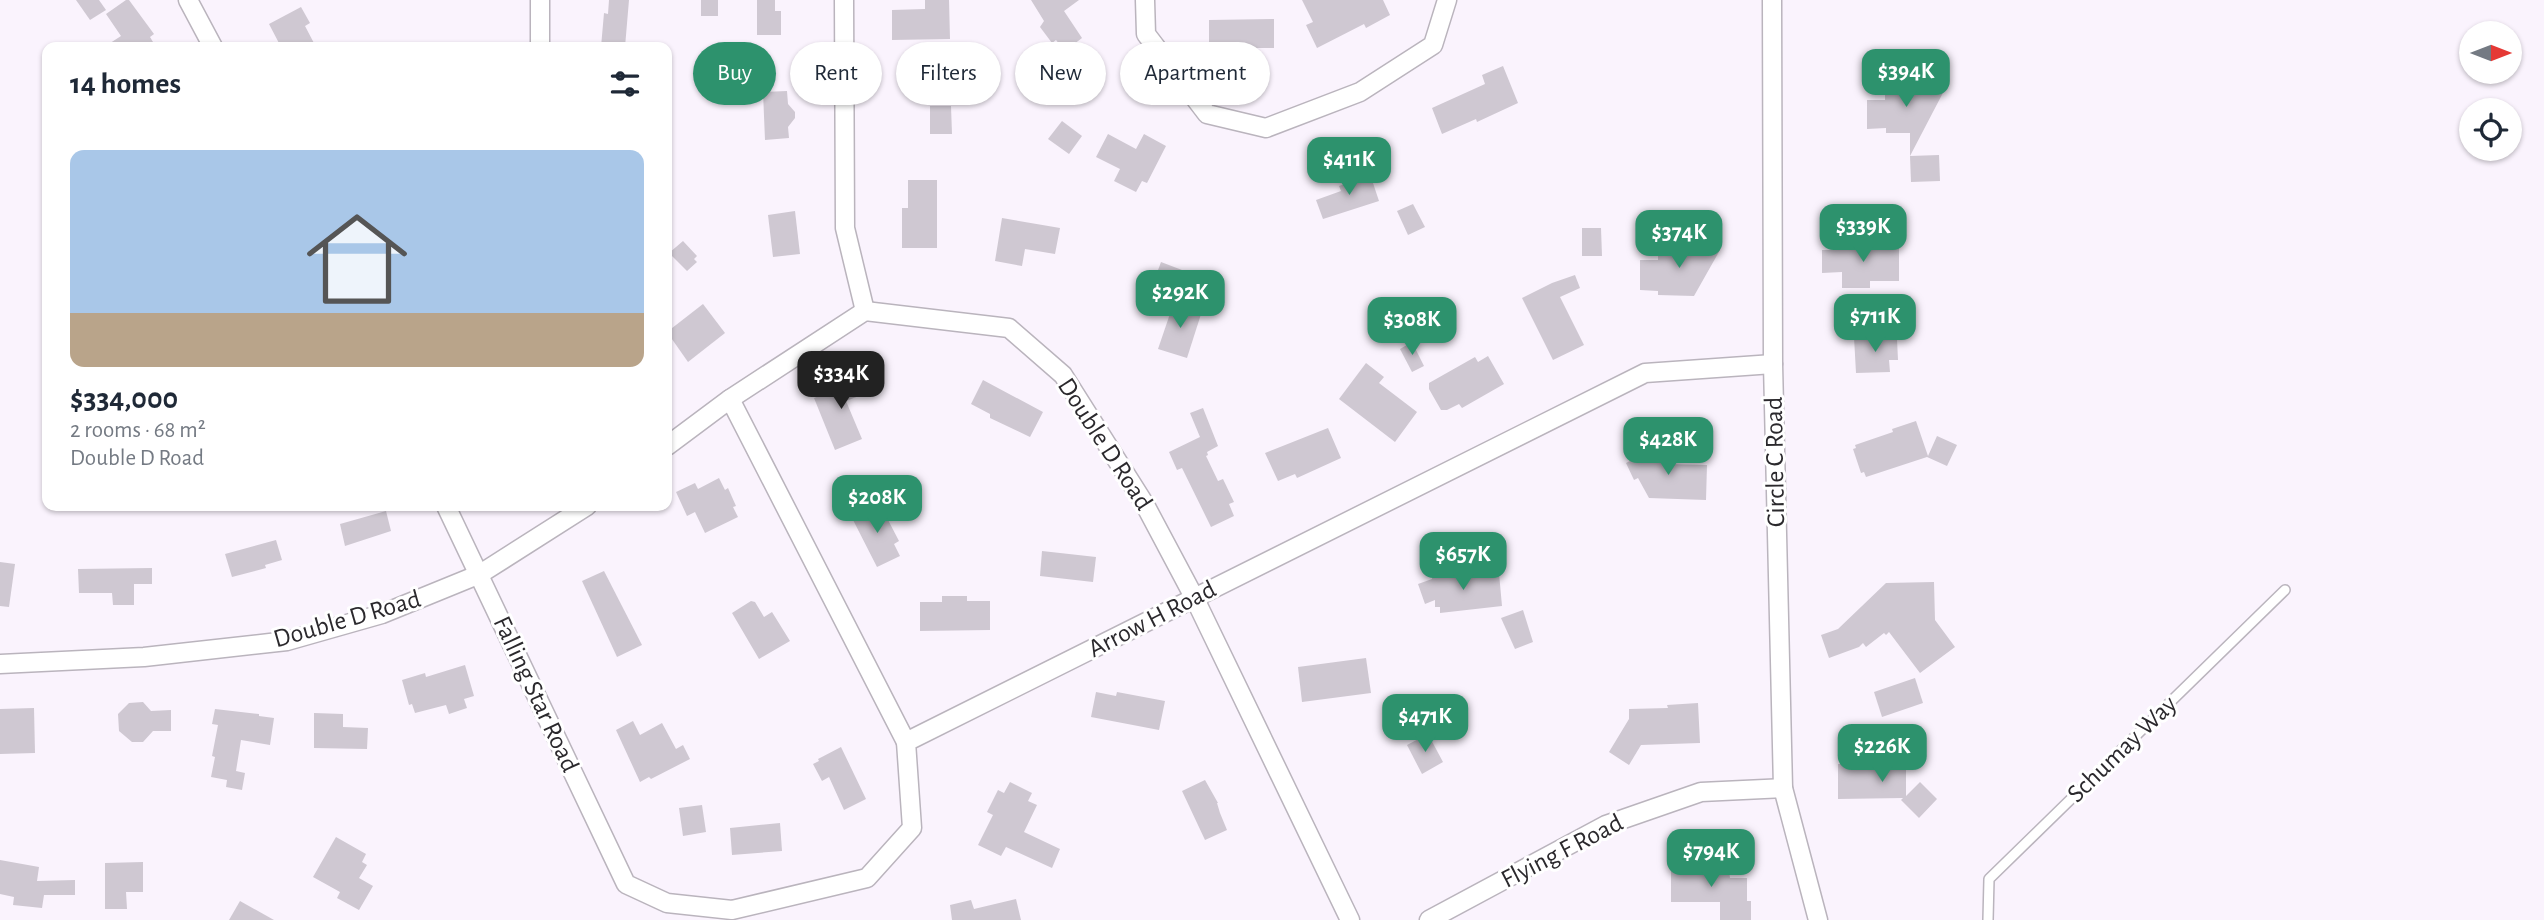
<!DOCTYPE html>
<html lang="en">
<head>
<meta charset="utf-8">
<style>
	body { margin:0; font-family:"Alegreya Sans",sans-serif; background:#f2f2f3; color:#1f2937; height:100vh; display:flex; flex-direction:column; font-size:26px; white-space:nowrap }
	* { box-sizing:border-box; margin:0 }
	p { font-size:23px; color:#747a83 }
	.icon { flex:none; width:38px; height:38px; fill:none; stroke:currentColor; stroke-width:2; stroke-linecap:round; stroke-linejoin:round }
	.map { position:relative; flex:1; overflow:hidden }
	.sheet { position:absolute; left:42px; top:42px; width:630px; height:469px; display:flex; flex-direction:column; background:#fff; border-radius:14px; box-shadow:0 2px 5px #0004 }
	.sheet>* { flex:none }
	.banner { position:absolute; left:693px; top:42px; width:665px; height:63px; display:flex; gap:14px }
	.needle { width:46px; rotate:90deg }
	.fabs { position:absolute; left:2459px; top:21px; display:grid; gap:14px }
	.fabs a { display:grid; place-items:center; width:63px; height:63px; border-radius:50%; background:#fff; box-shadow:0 2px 5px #0004; font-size:35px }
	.price { position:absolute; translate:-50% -60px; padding:0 16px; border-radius:14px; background:#2d926d; color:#fff; font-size:23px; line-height:46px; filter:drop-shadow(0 2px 4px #0008) }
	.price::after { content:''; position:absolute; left:50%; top:42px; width:21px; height:16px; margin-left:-10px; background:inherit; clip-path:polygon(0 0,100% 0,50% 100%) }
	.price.selected { background:#222; color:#fff }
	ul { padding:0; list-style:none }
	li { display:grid; align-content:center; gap:14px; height:371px; padding:0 28px }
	li span { display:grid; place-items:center; height:217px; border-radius:14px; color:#555 }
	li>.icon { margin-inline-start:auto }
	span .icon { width:126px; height:126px; fill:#fffc; stroke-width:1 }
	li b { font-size:30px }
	h2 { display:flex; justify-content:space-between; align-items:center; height:84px; padding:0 28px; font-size:30px }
	.chip { padding:0 24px; border-radius:32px; background:#fff; box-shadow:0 2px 5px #0004; font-size:24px; line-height:63px }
	.chip.selected { background:#2d926d; color:#fff }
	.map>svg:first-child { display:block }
</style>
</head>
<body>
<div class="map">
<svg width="2544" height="920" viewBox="0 0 2544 920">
	<rect width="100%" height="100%" fill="#faf3fd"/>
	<g fill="#cfc8d2">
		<path d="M76 0H99L106 10 90 20Z"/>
		<path d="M126 0H129L154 34 150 37 156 47H104L121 36 106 14Z"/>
		<path d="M609 0H629L625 47H601L604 13 608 14Z"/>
		<rect x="701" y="0" width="17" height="16"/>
		<path d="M757 0H775V11H781V35H757Z"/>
		<path d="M925 0H949L950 39 892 40V10L925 9Z"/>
		<path d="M1031 0H1079L1064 11 1082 38 1065 51 1056 40 1052 43 1040 27 1044 21Z"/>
		<path d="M1302 0H1383L1390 15 1366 28 1364 24 1317 48 1306 25 1313 22Z"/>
		<path d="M301 7 310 23 305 26 316 47H281L269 24Z"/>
		<path d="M1274 19V48H1233V53H1209V20Z"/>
		<path d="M1503 66 1518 103 1477 122 1476 119 1442 134 1432 108 1485 84 1482 75Z"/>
		<path d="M1922 74 1946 87 1910 156V133H1886V128L1867 129V100H1885V93H1907L1917 75 1921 77Z"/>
		<path d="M787 91 788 104 795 112V118L788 127 789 138 765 140 763 92Z"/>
		<path d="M930 106H951L952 134H930Z"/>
		<path d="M1062 121 1082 136 1069 154 1048 139Z"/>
		<path d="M1108 134 1136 149 1144 134 1166 146 1147 183 1142 181 1136 192 1114 181 1120 169 1096 157Z"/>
		<path d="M1939 155 1940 181 1911 182 1910 156Z"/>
		<path d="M1362 173 1365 182 1372 180 1379 201 1323 219 1316 200 1341 191 1339 186 1345 184 1343 180Z"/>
		<path d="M908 180H937V248H902V208H908Z"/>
		<path d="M1413 204 1425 227 1408 235 1397 211Z"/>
		<path d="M795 211 800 254 773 257 768 215Z"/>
		<path d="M1002 218 1060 228 1055 254 1025 249 1022 266 995 261Z"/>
		<path d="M1582 228H1601L1602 256H1582Z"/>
		<path d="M1692 234 1720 250 1694 296 1658 295V291L1640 290V260H1658V254H1680Z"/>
		<path d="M683 241 697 256 694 259 697 262 687 271 669 253Z"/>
		<path d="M1843 244H1899V281H1870V288H1842V272L1822 273V250H1843Z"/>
		<path d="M1161 262 1182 270 1173 292 1153 284Z"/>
		<path d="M1575 275 1580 288 1560 297 1584 345 1553 360 1522 298 1552 283Z"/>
		<path d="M1174 302 1202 311 1187 358 1158 349Z"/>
		<path d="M703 304 725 333 688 362 667 332Z"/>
		<path d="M1888 336 1889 340 1897 339 1898 360H1889L1890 372 1856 373 1854 337Z"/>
		<path d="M1412 342 1424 366 1412 372 1400 349Z"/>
		<path d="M1488 356 1504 384 1462 408 1459 404 1447 410H1441L1429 389V383L1475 357 1478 362Z"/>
		<path d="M1366 363 1384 377 1379 383 1417 412 1395 442 1339 399Z"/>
		<path d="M856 372 864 394 846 401 862 439 835 450 814 398 838 388 835 381Z"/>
		<path d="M983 380 1043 412 1030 437 990 418V414L971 404Z"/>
		<path d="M1203 408 1218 446 1207 452 1208 455 1206 456 1218 481 1223 479 1234 502 1229 504 1234 516 1211 527 1182 468 1177 470 1169 452 1200 437 1190 413Z"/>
		<path d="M1916 421 1928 456 1937 436 1957 445 1947 466 1927 457 1866 477 1864 472 1861 473 1853 449 1856 448 1855 445 1893 432 1892 429Z"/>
		<path d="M1328 428 1341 458 1297 478 1295 474 1278 481 1265 453Z"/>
		<path d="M1655 444 1666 464 1707 465 1706 500 1649 498 1638 478 1634 480 1626 463 1630 461 1629 458Z"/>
		<path d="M719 478 725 490 728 488 736 506 733 507 738 517 705 533 695 512 687 516 676 492 695 483 698 489Z"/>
		<path d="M874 504 882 520 887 518 899 541 894 544 900 556 877 567 851 516Z"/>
		<path d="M386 511 391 531 345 546 340 524Z"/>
		<path d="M276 540 282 560 265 565 266 568 232 577 225 554Z"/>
		<path d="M1042 551 1096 557 1093 582 1040 576Z"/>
		<path d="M0 562 15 564 9 607 0 606Z"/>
		<path d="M152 568V584H134V605H113L112 593H79L78 569Z"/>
		<path d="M604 571 642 645 617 657 582 581Z"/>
		<path d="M1472 573 1480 575 1499 573 1502 606 1440 613V607H1435V600L1425 604 1418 584 1432 579V577Z"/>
		<path d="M1934 582 1935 620 1955 647 1920 673 1889 632 1886 635 1884 633 1866 647 1863 643 1859 647 1829 658 1821 635 1838 629 1886 583Z"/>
		<path d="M942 596H967V601H990V630L920 631V602H942Z"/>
		<path d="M751 601 755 602 764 617 772 612 790 641 759 659 732 613Z"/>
		<path d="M1523 610 1533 642 1515 649 1501 618Z"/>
		<path d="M1366 658 1371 693 1302 702 1298 667Z"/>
		<path d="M465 665 474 696 464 699 467 708 449 714 446 705 415 713 412 704 409 705 402 680 425 673 426 677Z"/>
		<path d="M1915 678 1923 703 1882 717 1874 692Z"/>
		<path d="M1096 692 1116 696 1117 692 1165 701 1159 730 1091 717Z"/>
		<path d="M143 702 151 711 171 710V731H153L143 742H132L119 731 118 714 129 703Z"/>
		<path d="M1698 703 1700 743 1641 745 1629 765 1609 752 1629 719V709L1668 708 1667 705Z"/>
		<path d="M34 708 35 753 0 754V709Z"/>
		<path d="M215 709 259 714V716L274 718 270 745 241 740 236 771 245 773 242 790 226 787 227 780 211 777 215 757 212 756 218 725 212 724Z"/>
		<path d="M314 713 343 714V727L368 728 367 749 314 748Z"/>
		<path d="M633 721 640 735 662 723 676 749 683 745 690 759 651 779 649 777 640 782 616 730Z"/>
		<path d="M1428 734 1443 762 1422 774 1407 745Z"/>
		<path d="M841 747 866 799 844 810 829 777 822 781 813 764 819 761 818 759Z"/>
		<path d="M1878 760H1906V796L1920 782 1937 799 1919 818 1901 800 1903 798 1838 799V764L1878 763Z"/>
		<path d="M1205 780 1218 803H1217L1220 813 1227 830 1205 840 1182 791Z"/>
		<path d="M1010 782 1032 793 1028 801 1037 805 1024 832 1060 849 1052 868 1006 847 1001 856 978 845 993 815 987 812 998 790 1004 793Z"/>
		<path d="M702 805 706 832 683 836 679 808Z"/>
		<path d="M780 823 782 851 732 855 730 828Z"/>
		<path d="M336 837 366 854 362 862 367 865 359 878 373 886 359 910 337 898 340 892 313 877Z"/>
		<path d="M0 860 39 867 37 881 75 880V895H44L42 908 13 905 14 897 0 894Z"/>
		<path d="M1671 861H1687V865L1728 864 1730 878H1747V901H1751V920H1720V902H1671Z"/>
		<path d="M143 862V892H126L127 909H105V863Z"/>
		<path d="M1016 899 1021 920H952L950 905 971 900 974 909Z"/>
		<path d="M240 901 274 920H229Z"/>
	</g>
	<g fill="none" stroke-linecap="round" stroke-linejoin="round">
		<defs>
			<path id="lane" d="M1988 920 1989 879 2285 590"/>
			<g id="street">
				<path d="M188 0 213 47"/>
				<path d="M540 0V47"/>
				<path d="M844 0 845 228 865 311"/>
				<path d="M1145 0 1146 34 1207 114 1266 128 1360 92 1433 45 1447 0"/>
				<path d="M1772 0 1773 364 1783 788 1818 920"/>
				<path d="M730 399 906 742"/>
				<path d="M667 446 730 399 865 311 1009 328 1063 375 1144 503 1194 597 1350 920"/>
				<path d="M446 506 626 884 667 903 732 910 867 878 912 828 906 742 1645 373 1773 364"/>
				<path d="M0 664 144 657 287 641 382 614 480 574 587 506"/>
				<path d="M1429 920 1606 825 1701 792 1783 788"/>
			</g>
		</defs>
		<use href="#lane" stroke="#bab4bd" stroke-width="12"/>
		<use href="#street" stroke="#bab4bd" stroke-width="21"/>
		<use href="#lane" stroke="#fff" stroke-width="9"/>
		<use href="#street" stroke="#fff" stroke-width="18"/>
	</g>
	<g text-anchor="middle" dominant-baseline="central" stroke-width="6" stroke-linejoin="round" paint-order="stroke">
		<g font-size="26" fill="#2b292d" stroke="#fff">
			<text transform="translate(1105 444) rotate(57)">Double D Road</text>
			<text transform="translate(1775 462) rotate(-91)">Circle C Road</text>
			<text transform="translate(347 619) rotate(-16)">Double D Road</text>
			<text transform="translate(1152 619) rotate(-27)">Arrow H Road</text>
			<text transform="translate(536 694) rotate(65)">Falling Star Road</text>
			<text transform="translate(2122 749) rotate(-44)">Schumay Way</text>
			<text transform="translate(1562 851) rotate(-27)">Flying F Road</text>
		</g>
	</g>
</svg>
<div class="fabs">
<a><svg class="needle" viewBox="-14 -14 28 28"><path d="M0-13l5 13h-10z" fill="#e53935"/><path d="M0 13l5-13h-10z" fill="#747a83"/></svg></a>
<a><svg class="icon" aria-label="locate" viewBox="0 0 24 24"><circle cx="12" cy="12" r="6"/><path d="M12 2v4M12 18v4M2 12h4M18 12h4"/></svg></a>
</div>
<b class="price" style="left:1906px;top:109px">$394K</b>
<b class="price" style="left:1349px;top:197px">$411K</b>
<b class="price" style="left:1863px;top:264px">$339K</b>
<b class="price" style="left:1679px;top:270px">$374K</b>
<b class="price" style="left:1180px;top:330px">$292K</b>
<b class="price" style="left:1875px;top:354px">$711K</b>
<b class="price" style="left:1412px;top:357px">$308K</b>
<b class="price selected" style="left:841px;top:411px">$334K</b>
<b class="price" style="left:1668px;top:477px">$428K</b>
<b class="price" style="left:877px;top:535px">$208K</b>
<b class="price" style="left:1463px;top:592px">$657K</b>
<b class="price" style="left:1425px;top:754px">$471K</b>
<b class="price" style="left:1882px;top:784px">$226K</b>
<b class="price" style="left:1711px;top:889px">$794K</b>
<div class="banner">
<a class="chip selected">Buy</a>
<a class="chip">Rent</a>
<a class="chip">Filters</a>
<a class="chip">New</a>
<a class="chip">Apartment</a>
</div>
<section class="sheet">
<h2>14 homes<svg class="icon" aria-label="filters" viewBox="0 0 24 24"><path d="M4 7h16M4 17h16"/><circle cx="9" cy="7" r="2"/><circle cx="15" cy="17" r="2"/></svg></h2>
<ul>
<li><span style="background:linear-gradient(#a9c7e8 75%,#b9a48a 0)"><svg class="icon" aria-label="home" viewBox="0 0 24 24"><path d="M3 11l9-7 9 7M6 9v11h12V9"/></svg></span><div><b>$334,000</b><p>2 rooms · 68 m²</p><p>Double D Road</p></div></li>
</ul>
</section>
</div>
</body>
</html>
